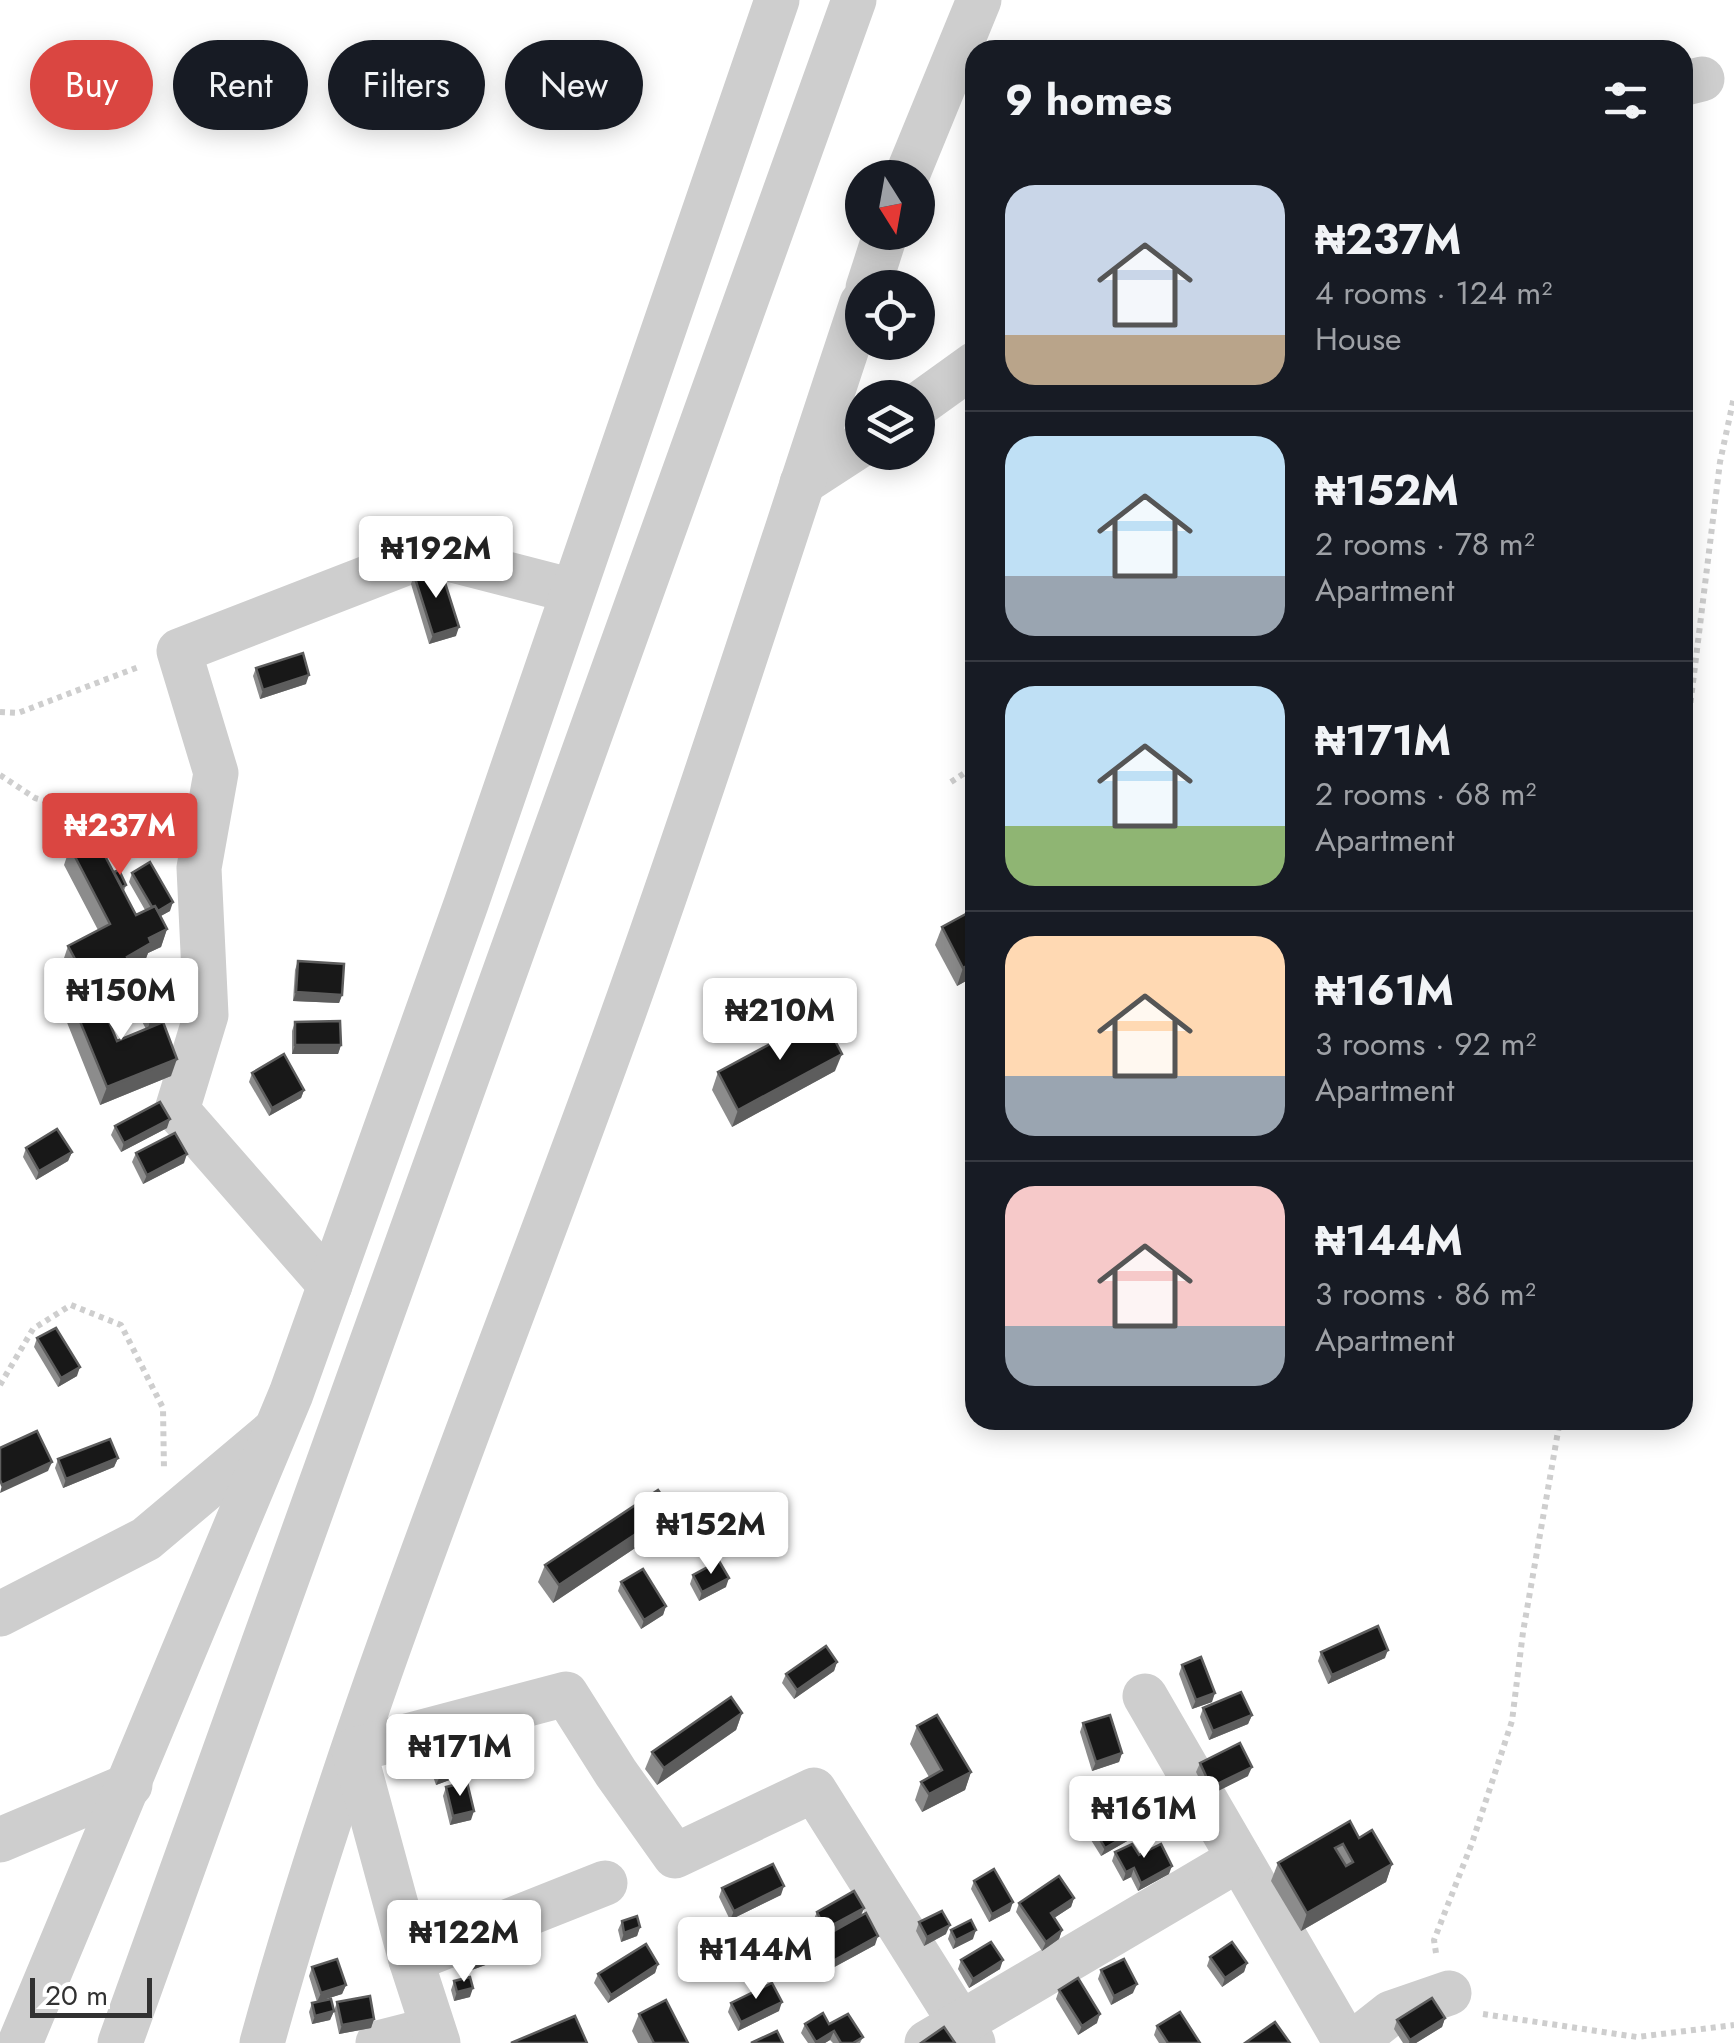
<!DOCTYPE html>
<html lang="en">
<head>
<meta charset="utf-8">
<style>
	body { margin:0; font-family:Jost,sans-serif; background:#20242c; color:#f1f3f6; height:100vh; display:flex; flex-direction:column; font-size:38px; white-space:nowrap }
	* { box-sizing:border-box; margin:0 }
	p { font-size:32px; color:#9ea1a6 }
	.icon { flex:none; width:55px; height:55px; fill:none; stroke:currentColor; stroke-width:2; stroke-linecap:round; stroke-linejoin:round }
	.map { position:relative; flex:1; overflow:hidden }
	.drawer { position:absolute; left:965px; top:40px; width:728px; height:1390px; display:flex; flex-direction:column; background:#171b24; border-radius:30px; box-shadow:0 5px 25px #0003 }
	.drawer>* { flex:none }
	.top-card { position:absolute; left:30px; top:40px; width:785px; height:90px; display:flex; gap:20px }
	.needle { width:65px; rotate:169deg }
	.fabs { position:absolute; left:845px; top:160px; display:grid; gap:20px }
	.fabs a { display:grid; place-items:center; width:90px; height:90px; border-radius:50%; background:#171b24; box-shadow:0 5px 25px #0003; font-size:50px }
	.scale { position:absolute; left:30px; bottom:25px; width:122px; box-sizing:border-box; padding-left:10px; border:5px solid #313131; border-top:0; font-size:28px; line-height:35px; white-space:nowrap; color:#313131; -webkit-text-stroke:8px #fff; paint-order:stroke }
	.price { position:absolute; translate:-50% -85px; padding:0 22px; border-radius:10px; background:#fff; color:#222; font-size:32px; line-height:65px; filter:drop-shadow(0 2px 5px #0008) }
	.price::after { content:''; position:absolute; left:50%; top:60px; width:30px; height:22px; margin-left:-15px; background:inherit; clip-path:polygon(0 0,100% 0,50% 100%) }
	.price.active { background:#da4641; color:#fff }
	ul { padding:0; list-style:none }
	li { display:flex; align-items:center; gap:30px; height:250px; padding:0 40px }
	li+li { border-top:2px solid #363941 }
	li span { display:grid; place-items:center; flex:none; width:280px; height:200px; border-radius:30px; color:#555 }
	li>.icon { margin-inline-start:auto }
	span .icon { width:120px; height:120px; fill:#fffc; stroke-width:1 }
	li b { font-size:42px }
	h2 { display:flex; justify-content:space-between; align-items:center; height:120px; padding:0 40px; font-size:42px }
	.pill { padding:0 35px; border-radius:45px; background:#171b24; box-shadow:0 5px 25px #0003; font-size:35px; line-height:90px }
	.pill.active { background:#da4641; color:#fff }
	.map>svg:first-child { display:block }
</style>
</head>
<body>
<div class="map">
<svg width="1734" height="2043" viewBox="0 0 1734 2043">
	<rect width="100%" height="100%" fill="#fff"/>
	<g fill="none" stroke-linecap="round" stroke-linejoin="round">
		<g stroke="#cecece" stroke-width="6" stroke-dasharray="5 5" stroke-linecap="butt">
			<path d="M0 712 18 713 141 666"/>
			<path d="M1682 772 1720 462 1734 397"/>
			<path d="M0 775 35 798 127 823 162 845"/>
			<path d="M951 782 975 766"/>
			<path d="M0 1385 33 1329 71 1305 121 1325 163 1408 164 1470"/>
			<path d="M1436 1953 1434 1940 1472 1843 1512 1721 1523 1632 1560 1420"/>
			<path d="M1483 2014 1637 2037 1734 2025"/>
		</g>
		<g stroke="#cecece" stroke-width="45">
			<path d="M1682 84 1702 79"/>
			<path d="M906 178 979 0"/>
			<path d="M868 288 886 232"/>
			<path d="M918 405 975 364"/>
			<path d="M802 483 862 444"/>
			<path d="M330 1285 177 1110 206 1015 199 868 216 773 179 651 429 554 573 591"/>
			<path d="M0 1614 146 1539 273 1432"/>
			<path d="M1145 1696 1346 2043"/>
			<path d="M0 1840 130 1785"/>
			<path d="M411 1960 605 1883"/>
			<path d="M20 2043 291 1394 466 904 777 0"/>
			<path d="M120 2043 854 0"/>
			<path d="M262 2043C357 1698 496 1367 617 1031 704 790 781 545 862 303"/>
			<path d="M378 2043 433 2029"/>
			<path d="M438 2043 411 1960 354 1750 566 1694 616 1773 675 1856 814 1790 973 2043"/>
			<path d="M927 2043 1239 1859"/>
			<path d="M1353 2043 1391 2013 1449 1993"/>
		</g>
	</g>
	<g fill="#8c8c8c">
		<path d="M414 575 456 636 429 644 411 584Z"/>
		<path d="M256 668 306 684 260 699 253 676Z"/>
		<path d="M70 847 114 872 126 885 124 891 136 915 145 910 129 882 132 873 170 911 160 916 167 929 161 947 148 953 145 961 132 968 126 985 101 998 97 991 117 1041 146 1029 139 1016 142 1007 181 1005 178 1014 163 1022 171 1076 100 1105 64 1015 70 997 95 988 91 980 75 988 62 964 68 946 98 930 64 865Z"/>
		<path d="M975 909V976L957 986 935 945 942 927Z"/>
		<path d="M298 961 342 995 339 1003 293 1001 295 970Z"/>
		<path d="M109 994H158L114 1018 106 1003Z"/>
		<path d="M295 1022 341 1045 338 1054H292V1031Z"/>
		<path d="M835 1071 732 1127 712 1090 718 1072Z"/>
		<path d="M252 1073 304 1090 301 1098 269 1116 249 1082Z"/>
		<path d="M115 1126 167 1128 121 1152 111 1135Z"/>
		<path d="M26 1148 72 1152 68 1161 36 1180 23 1157Z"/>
		<path d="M136 1153 184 1163 143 1184 132 1162Z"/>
		<path d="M37 1338 77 1376 58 1387 34 1347Z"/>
		<path d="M118 1458 114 1467 63 1488 55 1468 58 1459Z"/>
		<path d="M665 1528 553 1603 538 1582 545 1565Z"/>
		<path d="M693 1575 726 1587 699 1601 690 1584Z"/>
		<path d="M621 1582 666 1606 663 1615 641 1629 618 1591Z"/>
		<path d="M1321 1652 1385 1658 1328 1684 1318 1661Z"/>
		<path d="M837 1662 834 1671 794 1699 782 1683 786 1674Z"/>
		<path d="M1182 1665 1212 1702 1192 1709 1179 1674Z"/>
		<path d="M1203 1708 1252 1715 1248 1724 1209 1740 1200 1717Z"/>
		<path d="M742 1713 736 1730 657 1785 645 1769 652 1752Z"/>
		<path d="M1083 1723 1122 1753 1119 1762 1092 1771 1080 1732Z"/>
		<path d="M917 1726 971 1772 965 1790 922 1812 915 1800 921 1782 929 1777 910 1744Z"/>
		<path d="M430 1750 485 1759 482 1768 436 1785 427 1759Z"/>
		<path d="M1200 1763 1248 1776 1208 1796 1196 1772Z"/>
		<path d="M446 1787 471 1820 450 1825 443 1796Z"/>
		<path d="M1187 1801 1183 1809 1101 1856 1091 1840 1095 1831Z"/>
		<path d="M1359 1838 1392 1864 1386 1882 1301 1931 1271 1881 1278 1863Z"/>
		<path d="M1115 1852 1139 1855 1169 1874 1138 1891 1131 1877 1123 1881 1112 1861Z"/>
		<path d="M974 1881 1010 1911 989 1922 971 1889Z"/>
		<path d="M722 1888 781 1895 730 1920 719 1897Z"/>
		<path d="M1074 1898 1071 1907 1054 1918 1062 1930 1059 1939 1042 1951 1016 1912 1019 1903Z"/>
		<path d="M864 1908 861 1916 875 1945 827 1971 815 1949 818 1940 822 1938 813 1921 817 1912Z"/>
		<path d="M622 1921 640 1927 637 1936 621 1942 618 1930Z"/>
		<path d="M919 1922 946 1934 924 1946 916 1931Z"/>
		<path d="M951 1930 973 1939 953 1949 948 1939Z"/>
		<path d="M463 1937 518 1953 469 1971 460 1946Z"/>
		<path d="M1210 1957 1247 1963 1244 1972 1222 1987 1207 1966Z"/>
		<path d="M961 1960 1000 1969 969 1988 958 1969Z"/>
		<path d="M658 1964 655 1973 608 2003 594 1983 598 1974Z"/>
		<path d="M312 1967 346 1985 342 1994 319 2001 334 2011 330 2020 312 2024 309 2012 312 2003 317 2002 309 1976Z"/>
		<path d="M1101 1970 1133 1993 1111 2005 1098 1979Z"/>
		<path d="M454 1981 470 1997 454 2001 451 1990Z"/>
		<path d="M1059 1990 1097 2023 1078 2035 1056 1999Z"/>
		<path d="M337 2002 374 2019 371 2028 339 2034 334 2011Z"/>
		<path d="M731 2003 779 2011 738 2031 728 2012Z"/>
		<path d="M639 2014 688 2043H638L632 2031Z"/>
		<path d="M1445 2018 1442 2027 1416 2043H1403L1394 2029 1397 2020Z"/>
		<path d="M805 2024H829L863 2037 860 2043H833L830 2040 825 2043H808L801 2033Z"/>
		<path d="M1157 2026 1200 2043H1159L1154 2035Z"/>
	</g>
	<g fill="#5d5d5d">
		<path d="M459 627 456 636 429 644 433 635Z"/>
		<path d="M309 675 306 684 260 699 263 690Z"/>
		<path d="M173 902 170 911 152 921 155 912Z"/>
		<path d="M167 929 161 947 148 953 145 961 132 968 126 985 101 998 107 980 127 957 149 938Z"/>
		<path d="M975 961V976L957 986 963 968Z"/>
		<path d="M97 962 91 980 75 988 81 970Z"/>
		<path d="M161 985 158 994 114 1018 117 1009Z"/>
		<path d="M296 992 342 995 339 1003 293 1001Z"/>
		<path d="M181 1005 178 1014 147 1031 150 1022Z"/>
		<path d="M295 1045H341L338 1054H292Z"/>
		<path d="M842 1054 835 1071 732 1127 738 1110Z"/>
		<path d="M177 1059 171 1076 100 1105 107 1087Z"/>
		<path d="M304 1090 301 1098 269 1116 272 1108Z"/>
		<path d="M170 1119 167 1128 121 1152 124 1143Z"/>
		<path d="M72 1152 68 1161 36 1180 39 1171Z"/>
		<path d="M187 1154 184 1163 143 1184 147 1175Z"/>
		<path d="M80 1367 77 1376 58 1387 61 1378Z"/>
		<path d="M118 1458 114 1467 63 1488 66 1479Z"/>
		<path d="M52 1462 48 1471 0 1493 2 1485Z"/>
		<path d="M672 1510 665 1528 553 1603 559 1585Z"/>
		<path d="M729 1578 726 1587 699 1601 702 1592Z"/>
		<path d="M666 1606 663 1615 641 1629 644 1620Z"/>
		<path d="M1388 1650 1385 1658 1328 1684 1332 1675Z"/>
		<path d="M837 1662 834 1671 794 1699 797 1690Z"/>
		<path d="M1215 1693 1212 1702 1192 1709 1196 1700Z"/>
		<path d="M742 1713 736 1730 657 1785 664 1768Z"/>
		<path d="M1252 1715 1248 1724 1209 1740 1213 1731Z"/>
		<path d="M1122 1753 1119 1762 1092 1771 1096 1762Z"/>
		<path d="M485 1759 482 1768 436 1785 440 1776Z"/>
		<path d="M1252 1767 1248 1776 1208 1796 1211 1787Z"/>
		<path d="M971 1772 965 1790 922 1812 929 1794Z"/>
		<path d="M1187 1801 1183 1809 1101 1856 1105 1848Z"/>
		<path d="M474 1811 471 1820 450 1825 453 1816Z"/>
		<path d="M1392 1864 1386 1882 1301 1931 1307 1913Z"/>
		<path d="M1172 1866 1169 1874 1138 1891 1141 1883Z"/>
		<path d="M1134 1868 1131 1877 1123 1881 1126 1872Z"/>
		<path d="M784 1886 781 1895 730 1920 734 1911Z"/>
		<path d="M1074 1898 1071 1907 1048 1922 1051 1913Z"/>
		<path d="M1013 1902 1010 1911 989 1922 992 1914Z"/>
		<path d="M864 1908 860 1917 822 1938 825 1929Z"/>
		<path d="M950 1925 946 1934 924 1946 927 1937Z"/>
		<path d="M640 1927 637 1936 621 1942 624 1933Z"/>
		<path d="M976 1930 973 1939 953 1949 956 1940Z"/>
		<path d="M1062 1930 1059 1939 1042 1951 1046 1942Z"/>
		<path d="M878 1936 875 1945 827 1971 831 1962Z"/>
		<path d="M521 1944 518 1953 469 1971 472 1962Z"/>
		<path d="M1003 1960 1000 1969 969 1988 973 1979Z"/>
		<path d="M1247 1963 1244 1972 1222 1987 1225 1978Z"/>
		<path d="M658 1964 655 1973 608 2003 611 1995Z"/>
		<path d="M1137 1984 1133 1993 1111 2005 1114 1996Z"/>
		<path d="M346 1985 342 1994 317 2002 321 1993Z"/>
		<path d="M473 1988 470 1997 454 2001 457 1992Z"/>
		<path d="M782 2002 779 2011 738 2031 741 2022Z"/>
		<path d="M334 2011 330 2020 312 2024 315 2016Z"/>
		<path d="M1100 2014 1097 2023 1078 2035 1082 2026Z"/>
		<path d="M1445 2018 1442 2027 1416 2043H1409L1410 2040Z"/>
		<path d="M374 2019 371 2028 339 2034 342 2025Z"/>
		<path d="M834 2031 830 2040 825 2043H815Z"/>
	</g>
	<g fill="#181818" stroke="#5d5d5d" stroke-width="2.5" fill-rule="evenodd">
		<path d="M440 567 459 627 433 635 414 575Z"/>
		<path d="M303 653 309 675 263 690 256 668Z"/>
		<path d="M94 835 136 915 155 906 167 929 149 938 151 943 127 957 132 967 107 980 97 962 81 970 68 946 110 924 70 847Z"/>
		<path d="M150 862 173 902 158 911 155 906 152 907 132 873Z"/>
		<path d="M119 870 126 885 122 887 114 872Z"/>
		<path d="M975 909V961L963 968 942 927Z"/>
		<path d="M298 961 344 964 342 995 296 992Z"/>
		<path d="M154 970 161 985 117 1009 109 994Z"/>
		<path d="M95 988 117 1041 163 1022 177 1059 107 1087 70 997Z"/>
		<path d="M173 990 181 1005 150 1022 142 1007Z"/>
		<path d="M822 1016 842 1054 738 1110 718 1072Z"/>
		<path d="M340 1021 341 1045H295V1022Z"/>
		<path d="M284 1054 304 1090 272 1108 252 1073Z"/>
		<path d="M160 1102 170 1119 124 1143 115 1126Z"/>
		<path d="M57 1129 72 1152 39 1171 26 1148Z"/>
		<path d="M175 1133 187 1154 147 1175 136 1153Z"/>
		<path d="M56 1328 80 1367 61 1378 37 1338Z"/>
		<path d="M37 1431 52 1462 2 1485 0 1480V1448Z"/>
		<path d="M110 1439 118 1458 66 1479 58 1459Z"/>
		<path d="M658 1490 672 1510 559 1585 545 1565Z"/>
		<path d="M719 1561 729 1578 702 1592 693 1575Z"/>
		<path d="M643 1569 666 1606 644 1620 621 1582Z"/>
		<path d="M1378 1626 1388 1650 1332 1675 1321 1652Z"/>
		<path d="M826 1646 837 1662 797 1690 786 1674Z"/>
		<path d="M1201 1657 1215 1693 1196 1700 1182 1665Z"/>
		<path d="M1241 1692 1252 1715 1213 1731 1203 1708Z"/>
		<path d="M731 1697 742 1713 664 1768 652 1752Z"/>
		<path d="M937 1715 971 1772 929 1794 921 1782 942 1770 917 1726Z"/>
		<path d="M1110 1715 1122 1753 1096 1762 1083 1723Z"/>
		<path d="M476 1733 485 1759 440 1776 430 1750Z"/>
		<path d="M1240 1743 1252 1767 1211 1787 1200 1763Z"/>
		<path d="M467 1782 474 1811 453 1816 446 1787Z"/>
		<path d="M1177 1785 1187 1801 1105 1848 1095 1831Z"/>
		<path d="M1350 1821 1359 1838 1372 1830 1392 1864 1307 1913 1278 1863ZM1343 1844 1353 1862 1346 1866 1335 1848Z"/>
		<path d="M1132 1844 1139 1855 1161 1844 1172 1866 1141 1883 1134 1868 1126 1872 1115 1852Z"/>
		<path d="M773 1864 784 1886 734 1911 722 1888Z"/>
		<path d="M994 1869 1013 1902 992 1914 974 1881Z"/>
		<path d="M1059 1876 1074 1898 1051 1913 1062 1930 1046 1942 1019 1903Z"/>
		<path d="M854 1891 864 1908 825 1929 817 1912Z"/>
		<path d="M942 1911 950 1925 927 1937 919 1922Z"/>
		<path d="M866 1913 878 1936 831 1962 818 1940Z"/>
		<path d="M637 1916 640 1927 624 1933 622 1921Z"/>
		<path d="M512 1919 521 1944 472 1962 463 1937Z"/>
		<path d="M971 1920 976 1930 956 1940 951 1930Z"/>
		<path d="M991 1942 1003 1960 973 1979 961 1960Z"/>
		<path d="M1232 1942 1247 1963 1225 1978 1210 1957Z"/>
		<path d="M646 1944 658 1964 611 1995 598 1974Z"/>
		<path d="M337 1959 346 1985 321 1993 312 1967Z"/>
		<path d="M1124 1959 1137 1984 1114 1996 1101 1970Z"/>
		<path d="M470 1977 473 1988 457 1992 454 1981Z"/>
		<path d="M1078 1978 1100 2014 1082 2026 1059 1990Z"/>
		<path d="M772 1983 782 2002 741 2022 731 2003Z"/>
		<path d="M370 1996 374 2019 342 2025 337 2002Z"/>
		<path d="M1432 1998 1445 2018 1410 2040 1397 2020Z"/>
		<path d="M331 1999 334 2011 315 2016 312 2003Z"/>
		<path d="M666 2000 688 2043H654L639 2014Z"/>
		<path d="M1180 2012 1200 2043H1168L1157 2026Z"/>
		<path d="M823 2013 829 2024 848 2014 863 2037 853 2043H841L834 2031 816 2042 805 2024Z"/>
		<path d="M575 2016 587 2043H511Z"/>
		<path d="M1275 2022 1290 2043H1245Z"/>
		<path d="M944 2027 955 2043H921Z"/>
		<path d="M777 2031 783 2043H751Z"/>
	</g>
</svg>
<div class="fabs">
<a><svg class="needle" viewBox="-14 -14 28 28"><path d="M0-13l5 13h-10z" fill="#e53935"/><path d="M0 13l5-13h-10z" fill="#9ea1a6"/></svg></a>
<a><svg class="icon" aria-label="locate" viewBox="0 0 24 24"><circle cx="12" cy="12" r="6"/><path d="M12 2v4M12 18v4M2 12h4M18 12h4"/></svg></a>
<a><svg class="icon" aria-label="layers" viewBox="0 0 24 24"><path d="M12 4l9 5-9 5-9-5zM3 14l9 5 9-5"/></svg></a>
</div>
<div class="scale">20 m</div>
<b class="price" style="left:436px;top:601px">₦192M</b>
<b class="price active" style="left:120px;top:878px">₦237M</b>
<b class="price" style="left:121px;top:1043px">₦150M</b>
<b class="price" style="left:780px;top:1063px">₦210M</b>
<b class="price" style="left:711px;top:1577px">₦152M</b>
<b class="price" style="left:460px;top:1799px">₦171M</b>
<b class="price" style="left:1144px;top:1861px">₦161M</b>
<b class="price" style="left:464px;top:1985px">₦122M</b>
<b class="price" style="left:756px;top:2002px">₦144M</b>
<div class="top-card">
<a class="pill active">Buy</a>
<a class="pill">Rent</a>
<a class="pill">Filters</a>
<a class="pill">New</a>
</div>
<section class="drawer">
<h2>9 homes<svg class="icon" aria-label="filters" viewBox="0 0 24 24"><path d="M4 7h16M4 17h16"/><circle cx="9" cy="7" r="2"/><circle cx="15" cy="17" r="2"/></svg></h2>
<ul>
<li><span style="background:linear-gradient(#c9d6e8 75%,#b9a48a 0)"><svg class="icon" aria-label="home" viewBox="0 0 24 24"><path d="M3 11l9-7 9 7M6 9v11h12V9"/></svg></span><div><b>₦237M</b><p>4 rooms · 124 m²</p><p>House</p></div></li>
<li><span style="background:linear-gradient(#bfe0f5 70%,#9aa5b1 0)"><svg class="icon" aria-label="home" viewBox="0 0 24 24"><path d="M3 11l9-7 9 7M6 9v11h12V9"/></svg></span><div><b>₦152M</b><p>2 rooms · 78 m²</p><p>Apartment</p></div></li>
<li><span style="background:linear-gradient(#bfe0f5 70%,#8fb573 0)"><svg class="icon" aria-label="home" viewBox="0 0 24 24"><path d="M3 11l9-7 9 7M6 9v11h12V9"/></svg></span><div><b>₦171M</b><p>2 rooms · 68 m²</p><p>Apartment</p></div></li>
<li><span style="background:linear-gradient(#ffd9b3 70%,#9aa5b1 0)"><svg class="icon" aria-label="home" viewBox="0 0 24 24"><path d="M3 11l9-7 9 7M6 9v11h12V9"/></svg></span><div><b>₦161M</b><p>3 rooms · 92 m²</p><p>Apartment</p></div></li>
<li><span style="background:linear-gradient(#f6c9c9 70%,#9aa5b1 0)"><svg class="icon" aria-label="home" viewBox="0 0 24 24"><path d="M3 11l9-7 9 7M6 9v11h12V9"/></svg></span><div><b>₦144M</b><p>3 rooms · 86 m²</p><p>Apartment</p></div></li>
</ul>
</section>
</div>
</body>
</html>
